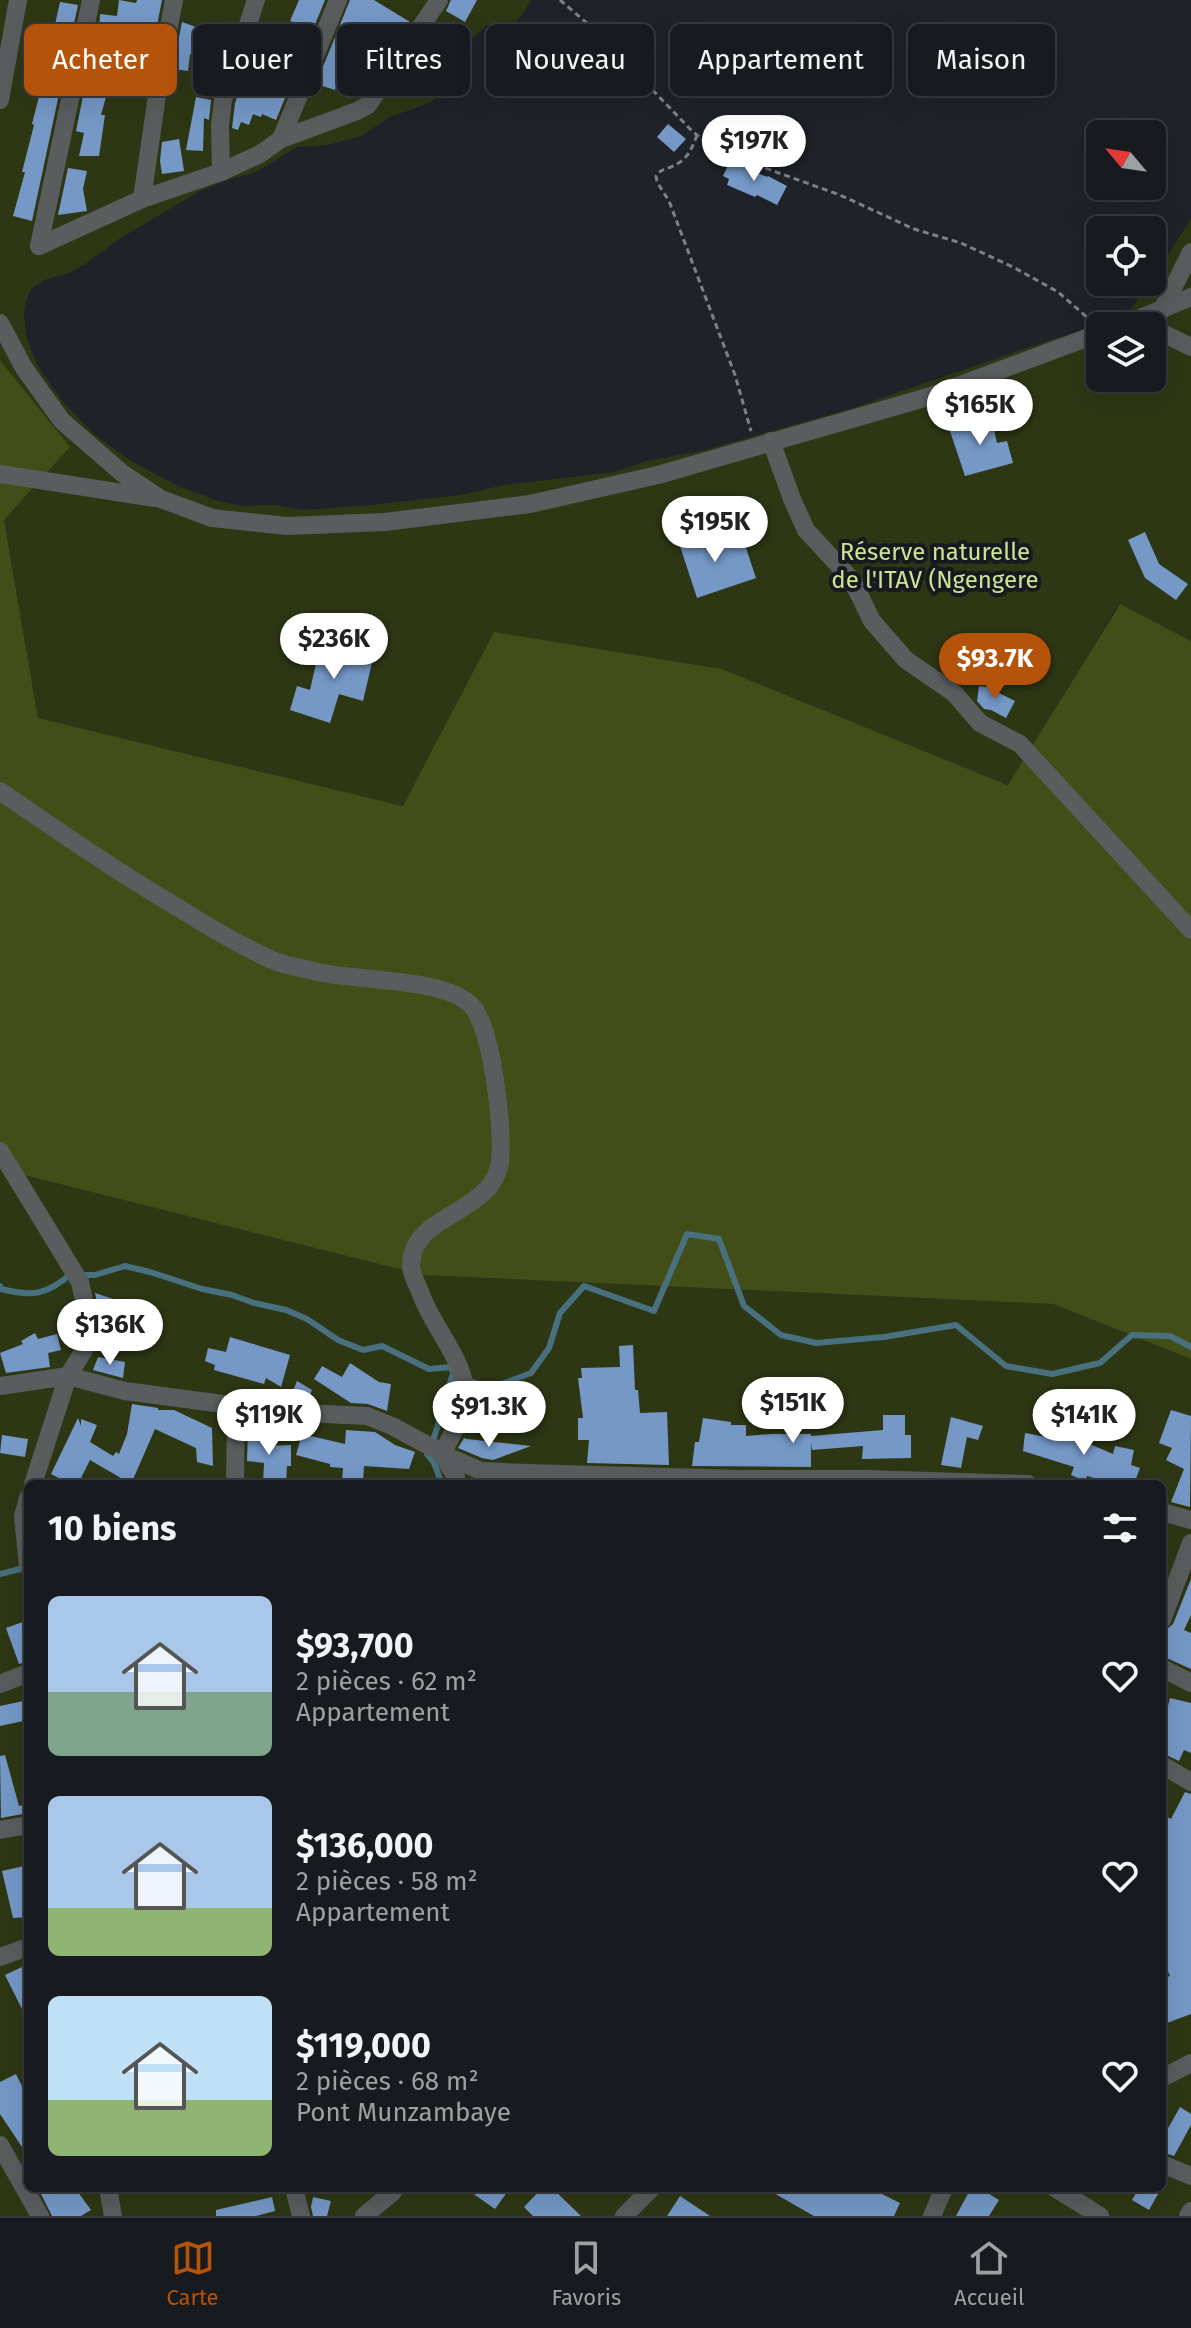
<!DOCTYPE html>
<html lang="fr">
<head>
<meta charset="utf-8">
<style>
	body { margin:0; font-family:"Fira Sans",sans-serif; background:#24272c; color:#f1f3f6; height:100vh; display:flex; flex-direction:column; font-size:30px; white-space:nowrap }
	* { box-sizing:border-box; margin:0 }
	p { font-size:26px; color:#9ea1a4 }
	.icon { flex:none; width:44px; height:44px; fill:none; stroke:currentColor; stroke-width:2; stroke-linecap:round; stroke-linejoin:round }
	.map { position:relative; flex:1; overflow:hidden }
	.side { position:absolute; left:24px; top:1480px; width:1142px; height:712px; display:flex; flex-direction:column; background:#171a1f; border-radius:12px; box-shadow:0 8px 32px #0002,0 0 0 2px #36383d }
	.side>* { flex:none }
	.hud { position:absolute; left:24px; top:24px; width:1144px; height:72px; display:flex; gap:16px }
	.needle { width:52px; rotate:299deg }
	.buttons { position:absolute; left:1086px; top:120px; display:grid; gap:16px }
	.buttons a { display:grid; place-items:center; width:80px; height:80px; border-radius:12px; background:#171a1f; box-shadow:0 8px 32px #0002,0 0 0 2px #36383d; font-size:40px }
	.price { position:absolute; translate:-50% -68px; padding:0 18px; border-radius:28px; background:#fff; color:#222; font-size:26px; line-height:52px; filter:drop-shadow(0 2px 4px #0008) }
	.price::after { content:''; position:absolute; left:50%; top:48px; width:24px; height:18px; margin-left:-12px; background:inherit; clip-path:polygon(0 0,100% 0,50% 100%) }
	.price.active { background:#b45309; color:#fff }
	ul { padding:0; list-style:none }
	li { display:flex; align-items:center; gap:24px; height:200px; padding:0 24px }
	li span { display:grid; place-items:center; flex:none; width:224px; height:160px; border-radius:12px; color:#555 }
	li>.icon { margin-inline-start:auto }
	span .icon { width:96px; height:96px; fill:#fffc; stroke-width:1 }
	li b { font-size:34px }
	h2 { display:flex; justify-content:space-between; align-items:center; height:96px; padding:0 24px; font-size:34px }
	.pill { padding:0 28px; border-radius:12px; background:#171a1f; box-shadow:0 8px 32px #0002,0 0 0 2px #36383d; font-size:28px; line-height:72px }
	.pill.active { background:#b45309; color:#fff }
	.tab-bar { display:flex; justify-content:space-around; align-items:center; height:112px; border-top:2px solid #36383d; background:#171a1f; font-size:22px; color:#9ea1a4 }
	.tab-bar a { display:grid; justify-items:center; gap:4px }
	.tab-bar .active { color:#b45309 }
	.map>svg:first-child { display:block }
</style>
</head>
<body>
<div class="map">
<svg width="1191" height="2216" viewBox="0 0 1191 2216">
	<rect width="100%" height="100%" fill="#1f2329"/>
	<g fill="#2e3714" fill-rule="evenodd">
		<path d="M0 0H531C526 8 518 24 508 27 503 29 492 26 487 25L473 38 467 48 470 68 467 76 429 103 390 117 361 136 328 145 297 147 254 173 230 179 198 192 119 239 87 263 66 274 44 280 32 288 26 300 24 315 26 336 37 365 63 402 94 434 128 459 153 473 181 487 218 501 240 506 274 505 303 510 371 505 461 495 504 485 615 472 646 461 701 451 850 409 1050 340 1100 326V378H1152V326H1100L1126 316 1150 282H1152V279L1191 219V641L1119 604 1009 785 722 669 494 632 404 806 38 718 4 520 70 447 0 360Z"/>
		<path d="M0 1169 423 1275 1053 1304 1191 1359V2216H0ZM28 1484H1162V2188H28Z"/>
	</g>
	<path fill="#414e17" d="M0 360 70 447 4 520 38 718 403 806 494 632 722 669 1008 785 1120 604 1191 641V1359L1053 1304 423 1275 0 1169Z"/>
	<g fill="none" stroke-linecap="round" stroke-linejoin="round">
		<g stroke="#48707f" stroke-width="6">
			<path d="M81 1275H95L125 1266 150 1272 202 1289 232 1295 254 1303 286 1310 307 1319 338 1340 363 1350 382 1346 429 1369 452 1367V1370"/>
			<path d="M0 1286 1 1289C32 1297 47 1295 72 1273"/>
			<path d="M467 1380 491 1388 531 1373 549 1348 560 1313 584 1286 654 1311 687 1234 719 1239 744 1306 781 1335 816 1343 884 1337 956 1325 1006 1366 1052 1374 1100 1363 1132 1335 1170 1336 1191 1347"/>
			<path d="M442 1484 434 1463 427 1454C440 1429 443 1400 453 1374"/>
			<path d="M0 1574 24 1568"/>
		</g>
	</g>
	<g fill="#7598c7">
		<path d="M119 0 136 3 137 0H162L150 61 118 53 101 115H105L99 156H79L84 133 76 131 88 71 97 73 100 14 117 16Z"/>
		<path d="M299 0H325L276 120 262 114 261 117 253 114 249 125 241 122 238 130 232 128 235 103 246 74 244 73 256 40 291 53 301 24 290 21Z"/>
		<path d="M350 0H374L410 22 368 84 341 72 335 90 316 84Z"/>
		<path d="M451 0H477L465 22 446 11Z"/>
		<path d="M60 2 78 5 32 221 13 216 25 172H22L34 125 32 124 44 77H43L56 30 54 29Z"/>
		<path d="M182 22 230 39 222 65 190 54 188 71 173 69Z"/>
		<path d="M430 34 448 45 436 65 420 55 393 97 389 95Z"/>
		<path d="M196 97 211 100 209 120 204 118 203 151 186 150Z"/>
		<path d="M668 124 686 139 674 152 657 137Z"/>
		<path d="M179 139 184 171 162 174 160 161 162 142Z"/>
		<path d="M730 161 767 177 768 176 787 186 777 205 757 195 755 197 727 185 729 179 723 176Z"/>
		<path d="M68 168 87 171 83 189 87 211 58 215Z"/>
		<path d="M991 417 997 443 1007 441 1013 463 965 476 949 428Z"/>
		<path d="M700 530 705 549 742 536 756 578 697 598 677 537Z"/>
		<path d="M1145 532 1159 564 1188 584 1176 600 1145 578 1128 540Z"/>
		<path d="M321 642 374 654 363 701 339 694 330 723 290 710 297 686 310 690Z"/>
		<path d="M979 686 994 688 993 690 1015 701 1006 718 991 710 984 709 977 701Z"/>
		<path d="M95 1293 132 1305 152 1315 143 1336 128 1330 130 1325 100 1316Z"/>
		<path d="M35 1333 38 1339 57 1334 61 1350 48 1353 50 1367 6 1373 0 1353 23 1344 21 1341Z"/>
		<path d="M230 1337 290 1355 281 1387 266 1378 264 1384 214 1370 215 1365 205 1361 208 1348 226 1352Z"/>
		<path d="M633 1345 635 1390H638L640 1413 667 1412 669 1465 587 1463 589 1440H578V1418H583L578 1378H582L581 1368 620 1367 619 1346Z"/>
		<path d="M98 1357 125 1362 123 1378 93 1370Z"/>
		<path d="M350 1363 379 1382 391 1384 387 1411 368 1404 351 1403 314 1379 322 1366 342 1377Z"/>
		<path d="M297 1381 312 1390 308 1401 289 1400Z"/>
		<path d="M132 1404 158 1408V1410H174L212 1428 213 1466 197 1462 196 1448 155 1429 131 1484 90 1460 78 1484H70L51 1474 78 1418 81 1426V1419L97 1425 90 1442 113 1456 116 1452 119 1454 127 1434Z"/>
		<path d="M1171 1410 1191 1416 1190 1507 1171 1502 1184 1469 1166 1460 1172 1448 1159 1443Z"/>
		<path d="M883 1415H905V1435H911V1458L862 1459 863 1446 812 1450 811 1442V1467L692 1466 695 1442H699L703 1418 731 1422V1425H746V1436L772 1434H811V1436L883 1430Z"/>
		<path d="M951 1417 983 1426 978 1440 967 1437 961 1468 941 1465Z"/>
		<path d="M1050 1426 1070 1432 1069 1435 1113 1454 1115 1446 1134 1450 1131 1465 1140 1468 1134 1484H1115L1087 1476 1085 1481 1071 1475 1074 1467 1023 1451 1025 1433 1046 1437Z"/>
		<path d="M248 1428 266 1429 264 1446 291 1445V1466H287L286 1484H263L264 1463 247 1461Z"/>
		<path d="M346 1430 375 1432 395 1445 415 1452 409 1469 364 1466 363 1483 342 1482 343 1468 330 1467V1464L296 1455 302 1434 345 1444Z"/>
		<path d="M2 1435 28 1439 25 1457 0 1453Z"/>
		<path d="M464 1438 467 1439 531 1446 493 1460 482 1458 458 1448Z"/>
		<path d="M1191 1579V1615L1184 1630 1191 1633V1669L1162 1656V1641L1165 1631 1173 1624Z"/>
		<path d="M28 1620V1661L19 1664 6 1628Z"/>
		<path d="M1170 1698 1191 1703V1753L1184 1750 1179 1761 1162 1753V1729Z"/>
		<path d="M28 1700V1720L0 1726V1706Z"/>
		<path d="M5 1755 19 1806 28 1804V1813L1 1818 0 1756Z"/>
		<path d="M1185 1792 1191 1794V2014L1167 2023 1162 2008V1979L1170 1976 1162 1958V1814L1171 1819Z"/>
		<path d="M28 1865V1917L13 1918 2 1871Z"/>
		<path d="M24 1966 28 1975V2021L5 1975Z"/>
		<path d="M16 2074 28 2099V2156L0 2114V2082Z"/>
		<path d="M1180 2107 1191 2114V2125L1174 2156 1162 2152V2139Z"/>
		<path d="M38 2188H75L91 2210 81 2216H52Z"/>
		<path d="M465 2188H510L495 2209Z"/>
		<path d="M542 2188H552L581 2216H533L524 2207Z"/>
		<path d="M765 2188H870L900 2203 894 2216H814Z"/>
		<path d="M971 2188H979L999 2200 989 2216H956Z"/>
		<path d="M1139 2188H1147L1158 2194 1149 2210 1132 2200Z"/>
		<path d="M680 2196 710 2216H667Z"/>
		<path d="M272 2197 275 2211 256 2216H216V2210Z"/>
		<path d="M313 2197 331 2201 327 2216H313L311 2207Z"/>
	</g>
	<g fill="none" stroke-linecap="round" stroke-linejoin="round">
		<g stroke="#7d8186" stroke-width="3" stroke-dasharray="6 4" stroke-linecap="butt">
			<path d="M560 0 588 24 616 44 643 80 692 131 708 144 729 155 840 195 914 229 961 243 1013 267 1058 292 1088 318"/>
			<path d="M697 135C692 149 687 160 673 166 664 170 661 169 656 176L657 182 669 201 735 375 751 431"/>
		</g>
		<g stroke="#595d5e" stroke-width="18">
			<path d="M0 100 18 0"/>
			<path d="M281 139 338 0"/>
			<path d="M221 172 220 125 223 100 256 0"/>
			<path d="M142 199 161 68 174 0"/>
			<path d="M39 246 142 199 221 172 260 154 281 139 357 111 368 105 439 0"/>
			<path d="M39 246 91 0"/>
			<path d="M1162 310 1191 252"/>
			<path d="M0 323 24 368 62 421 122 473 161 499 212 518 287 526 385 522 530 504 658 475 928 397 1100 333"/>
			<path d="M1121 326 1191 297"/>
			<path d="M1152 328 1191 347"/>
			<path d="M771 441 792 499 806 530 852 580 872 621 906 660 954 693 980 723 1020 744 1191 930"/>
			<path d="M0 474 155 498"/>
			<path d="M0 791C58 831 116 871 177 907 207 926 239 945 272 960 286 966 303 968 318 972 357 981 442 978 470 1004 492 1023 504 1131 500 1161 494 1215 410 1213 411 1266 411 1274 418 1286 421 1294 432 1327 468 1363 465 1398 464 1417 450 1437 442 1454"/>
			<path d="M0 1151 80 1282 88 1319 84 1350 68 1376 33 1484"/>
			<path d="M0 1386 68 1376 125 1391 283 1412 367 1416 392 1426 431 1447 438 1449 456 1477 454 1484"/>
			<path d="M442 1454 481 1471 528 1473 738 1479H866L1028 1484"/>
			<path d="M235 1484 236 1406"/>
			<path d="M28 1498 23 1516 28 1567"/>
			<path d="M1162 1512 1191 1520"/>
			<path d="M1162 1620 1191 1543"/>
			<path d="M1162 1668 1191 1683"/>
			<path d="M0 1684 28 1673"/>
			<path d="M1162 1765 1191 1782"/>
			<path d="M0 1830 28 1825"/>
			<path d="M0 1957 28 1947"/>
			<path d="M1162 2078 1191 2063"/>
			<path d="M0 2145 40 2216"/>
			<path d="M1162 2164 1191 2176"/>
			<path d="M108 2188 113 2216"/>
			<path d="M294 2188 301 2216"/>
			<path d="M1055 2188 1100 2216"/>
			<path d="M364 2216 393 2192"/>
			<path d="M624 2216 652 2188"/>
			<path d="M932 2216 944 2188"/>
			<path d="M1188 2216 1191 2211"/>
		</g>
	</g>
	<g text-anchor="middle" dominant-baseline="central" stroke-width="8" stroke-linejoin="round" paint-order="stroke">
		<g font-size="24" fill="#cde592" stroke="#161a20">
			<text x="935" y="552">Réserve naturelle<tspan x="935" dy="28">de l'ITAV (Ngengere</tspan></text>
		</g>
	</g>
</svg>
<div class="buttons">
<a><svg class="needle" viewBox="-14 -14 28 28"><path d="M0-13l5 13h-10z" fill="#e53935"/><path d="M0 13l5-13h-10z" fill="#9ea1a4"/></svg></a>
<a><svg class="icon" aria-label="locate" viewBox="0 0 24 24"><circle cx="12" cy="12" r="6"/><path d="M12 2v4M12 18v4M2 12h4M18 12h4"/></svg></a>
<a><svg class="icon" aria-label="layers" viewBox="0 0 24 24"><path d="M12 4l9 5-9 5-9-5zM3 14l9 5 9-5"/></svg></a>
</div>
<b class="price" style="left:754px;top:183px">$197K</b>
<b class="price" style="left:980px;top:447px">$165K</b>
<b class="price" style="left:715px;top:564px">$195K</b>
<b class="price" style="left:334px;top:681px">$236K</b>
<b class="price active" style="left:995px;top:701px">$93.7K</b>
<b class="price" style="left:110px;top:1367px">$136K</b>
<b class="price" style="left:793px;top:1445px">$151K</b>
<b class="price" style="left:489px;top:1449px">$91.3K</b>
<b class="price" style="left:269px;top:1457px">$119K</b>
<b class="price" style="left:1084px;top:1457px">$141K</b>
<div class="hud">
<a class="pill active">Acheter</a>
<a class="pill">Louer</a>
<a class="pill">Filtres</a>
<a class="pill">Nouveau</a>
<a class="pill">Appartement</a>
<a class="pill">Maison</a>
</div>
<section class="side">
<h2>10 biens<svg class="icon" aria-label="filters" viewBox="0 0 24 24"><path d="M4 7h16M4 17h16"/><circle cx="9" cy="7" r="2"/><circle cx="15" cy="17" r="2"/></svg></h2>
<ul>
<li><span style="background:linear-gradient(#a9c7e8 60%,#7fa58c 0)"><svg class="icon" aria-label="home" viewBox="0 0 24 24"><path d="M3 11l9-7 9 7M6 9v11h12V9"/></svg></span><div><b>$93,700</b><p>2 pièces · 62 m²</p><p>Appartement</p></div><svg class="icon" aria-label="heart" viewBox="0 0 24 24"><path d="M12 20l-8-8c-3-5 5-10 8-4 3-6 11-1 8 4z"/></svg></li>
<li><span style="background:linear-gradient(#a9c7e8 70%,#8fb573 0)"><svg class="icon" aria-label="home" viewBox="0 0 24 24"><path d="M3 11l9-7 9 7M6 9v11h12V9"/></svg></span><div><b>$136,000</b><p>2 pièces · 58 m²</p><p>Appartement</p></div><svg class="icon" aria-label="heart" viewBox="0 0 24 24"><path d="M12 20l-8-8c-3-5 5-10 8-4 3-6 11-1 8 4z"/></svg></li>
<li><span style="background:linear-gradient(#bfe0f5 65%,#8fb573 0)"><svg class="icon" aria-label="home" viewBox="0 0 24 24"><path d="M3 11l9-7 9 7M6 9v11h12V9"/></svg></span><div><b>$119,000</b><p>2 pièces · 68 m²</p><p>Pont Munzambaye</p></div><svg class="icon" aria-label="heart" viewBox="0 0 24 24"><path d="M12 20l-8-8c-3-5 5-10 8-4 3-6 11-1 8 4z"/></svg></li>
</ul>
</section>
</div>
<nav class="tab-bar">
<a class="active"><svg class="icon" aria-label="map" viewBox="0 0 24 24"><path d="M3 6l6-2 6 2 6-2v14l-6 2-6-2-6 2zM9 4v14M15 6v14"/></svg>Carte</a>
<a><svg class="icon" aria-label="saved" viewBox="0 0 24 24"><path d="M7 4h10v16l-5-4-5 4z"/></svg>Favoris</a>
<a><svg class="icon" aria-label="home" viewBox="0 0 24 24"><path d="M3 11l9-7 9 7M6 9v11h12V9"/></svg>Accueil</a>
</nav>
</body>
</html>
